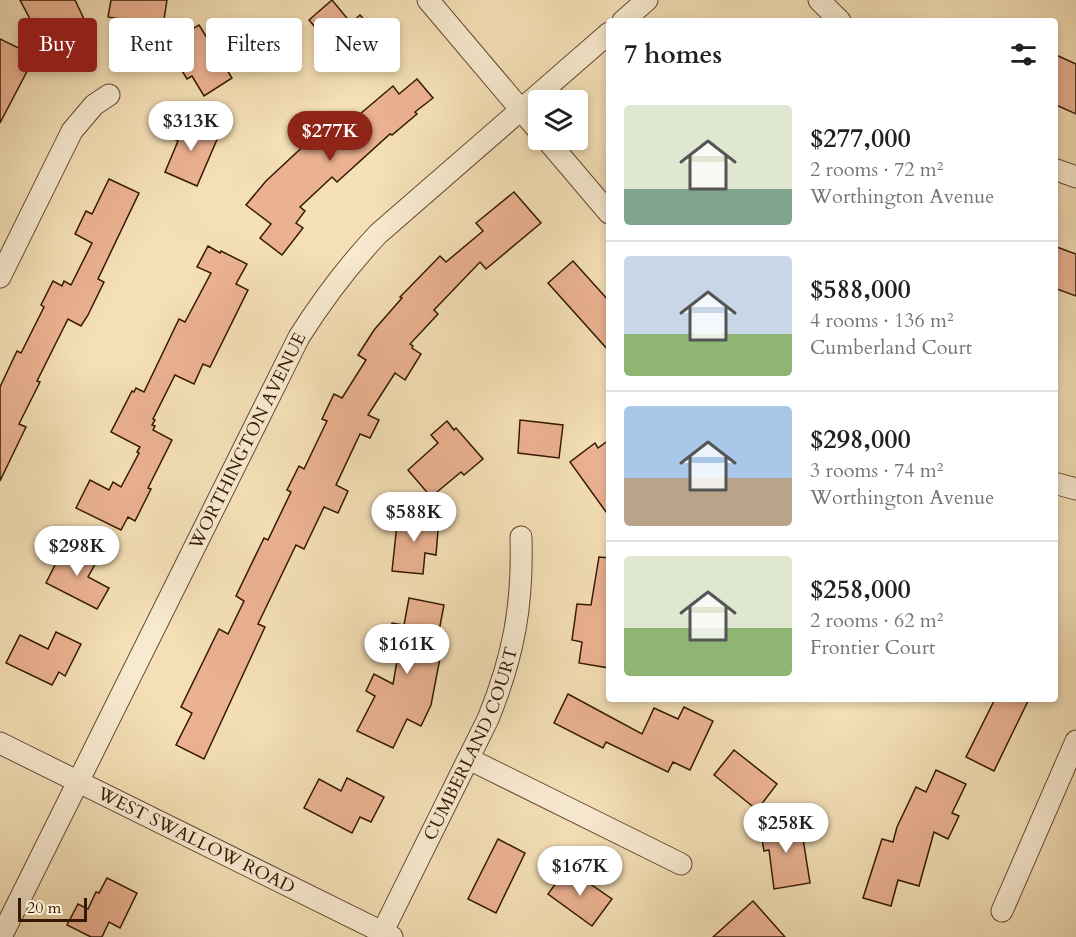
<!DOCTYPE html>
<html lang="en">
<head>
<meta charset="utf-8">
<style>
	body { margin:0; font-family:Cardo,serif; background:#f6f6f6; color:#202124; height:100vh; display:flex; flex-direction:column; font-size:22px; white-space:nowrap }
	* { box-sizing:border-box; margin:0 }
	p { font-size:20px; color:#757577 }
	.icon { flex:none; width:33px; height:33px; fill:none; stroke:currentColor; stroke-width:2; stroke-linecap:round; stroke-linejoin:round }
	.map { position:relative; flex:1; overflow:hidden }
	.panel { position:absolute; left:606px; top:18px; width:452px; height:684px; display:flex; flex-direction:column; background:#fff; border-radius:6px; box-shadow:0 3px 9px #0003 }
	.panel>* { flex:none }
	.guide { position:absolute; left:18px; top:18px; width:498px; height:54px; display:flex; gap:12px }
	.buttons { position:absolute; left:528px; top:90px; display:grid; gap:12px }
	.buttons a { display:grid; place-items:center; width:60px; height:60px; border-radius:6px; background:#fff; box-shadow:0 3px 9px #0003; font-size:30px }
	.scale { position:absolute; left:18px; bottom:15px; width:69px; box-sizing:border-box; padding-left:6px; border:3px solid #341903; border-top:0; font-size:16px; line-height:21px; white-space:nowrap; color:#341903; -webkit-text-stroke:4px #f8ead0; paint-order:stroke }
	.price { position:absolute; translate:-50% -51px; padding:0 14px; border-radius:21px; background:#fff; color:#222; font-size:20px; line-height:39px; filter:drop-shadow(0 2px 3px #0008) }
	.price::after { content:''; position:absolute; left:50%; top:36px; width:18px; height:14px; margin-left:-9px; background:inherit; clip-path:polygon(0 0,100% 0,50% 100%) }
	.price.active { background:#8f2418; color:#fff }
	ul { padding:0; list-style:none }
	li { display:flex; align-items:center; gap:18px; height:150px; padding:0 18px }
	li+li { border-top:2px solid #e0e0e0 }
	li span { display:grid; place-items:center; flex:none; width:168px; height:120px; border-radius:6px; color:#555 }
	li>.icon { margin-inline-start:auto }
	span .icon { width:72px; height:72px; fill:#fffc; stroke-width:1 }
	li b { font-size:26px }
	h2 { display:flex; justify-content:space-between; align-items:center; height:72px; padding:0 18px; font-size:26px }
	.pill { padding:0 21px; border-radius:6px; background:#fff; box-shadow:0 3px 9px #0003; font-size:21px; line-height:54px }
	.pill.active { background:#8f2418; color:#fff }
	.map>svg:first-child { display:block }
</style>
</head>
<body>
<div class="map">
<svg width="1076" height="937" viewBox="0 0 1076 937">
	<rect width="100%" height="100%" fill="#f4dfb6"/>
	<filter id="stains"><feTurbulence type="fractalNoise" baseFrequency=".00333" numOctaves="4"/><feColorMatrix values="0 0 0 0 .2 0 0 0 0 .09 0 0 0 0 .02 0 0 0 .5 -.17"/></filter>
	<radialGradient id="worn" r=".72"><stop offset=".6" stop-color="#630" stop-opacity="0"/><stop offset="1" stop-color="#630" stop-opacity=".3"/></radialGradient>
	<g fill="#ebb291" stroke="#341903" stroke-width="1.5">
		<path d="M20 0H75L84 19 42 42Z"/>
		<path d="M111 0H167L163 26 108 17Z"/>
		<path d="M332 0 351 23 360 15 382 39 349 67 309 20Z"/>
		<path d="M199 25 232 78 204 96 192 76 187 79 166 45Z"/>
		<path d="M0 39 35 56 0 123Z"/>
		<path d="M1054 54 1076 64V114L1054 104Z"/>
		<path d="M417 79 433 98 415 112 417 114 392 135 390 134 337 182 332 177 300 207 305 211 296 223 303 228 282 255 260 238 271 224 246 205 266 181 325 126 334 136 393 86 399 94Z"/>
		<path d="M181 118 219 135 197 186 165 172 178 141 172 138Z"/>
		<path d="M109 179 139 193 98 279 104 282 88 315 81 326 68 319 37 381 40 382 19 424 26 427 0 481V387L17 351 21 353 44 307 41 305 53 281 62 286 64 281 71 285 92 243 75 234 86 211 92 214Z"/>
		<path d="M514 192 541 223 486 269 480 262 434 310 438 314 410 344 413 346 412 348 421 354 405 380 395 373 368 415 379 420 370 438 360 434 336 485 348 491 338 513 324 507 304 549 296 545 258 624 265 627 204 759 176 745 192 713 181 707 219 629 228 634 244 601 236 596 264 538 268 540 291 492 287 490 299 466 304 469 327 421 322 419 334 394 342 398 366 360 358 355 374 330 402 298 400 297 440 256 446 262 483 231 476 223Z"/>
		<path d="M208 246 220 253 221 251 247 264 236 284 248 290 210 367 203 364 194 384 175 375 153 419 155 420 152 425 155 426 153 430 172 440 148 488 151 489 135 521 128 517 121 530 76 508 90 480 109 490 113 482 121 487 139 453 137 452 140 447 111 432 132 391 134 392 136 388 144 392 179 319 185 322 211 273 197 267Z"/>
		<path d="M1054 246 1076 254V296L1054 288Z"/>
		<path d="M573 261 609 301V351L548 283Z"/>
		<path d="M520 420 563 425 559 458 518 453Z"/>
		<path d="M447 421 454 430 456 428 483 459 464 475 461 472 431 497 408 470 438 443 431 435Z"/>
		<path d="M609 440V516L570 462 595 443 598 448Z"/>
		<path d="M398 515 439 518 436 555 425 553 423 574 392 571Z"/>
		<path d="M66 543 98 559 88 577 109 588 97 609 46 583Z"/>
		<path d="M599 557 609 558V668L579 663 582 642 572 640 577 604 591 605Z"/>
		<path d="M409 598 444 605 439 631 445 632 431 705 421 726 407 719 393 748 357 731 375 696 366 691 374 674 393 684 400 644 388 642 392 623 404 625Z"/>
		<path d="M56 632 81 644 65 676 59 672 52 685 6 663 20 635 48 649Z"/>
		<path d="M568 694 642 734 654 708 678 719 684 707 713 721 690 770 673 762 668 772 606 742 603 748 554 723Z"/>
		<path d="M995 699H1029L994 771 966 757Z"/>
		<path d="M734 750 777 784 757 810 714 775Z"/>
		<path d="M936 770 966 784 952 813 959 816 948 839 934 832 919 886 898 880 891 906 863 898 882 839 893 842 897 827 916 787 926 792Z"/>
		<path d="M347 778 384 797 371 822 360 817 352 833 304 808 319 779 341 791Z"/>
		<path d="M800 820 810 883 774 889 769 850 764 851 760 826Z"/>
		<path d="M498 839 525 853 496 913 468 899Z"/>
		<path d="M567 868 612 899 592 926 548 894Z"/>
		<path d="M107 878 137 893 120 928 109 922 102 937H91L67 925 78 904 88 909 96 892 99 893Z"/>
		<path d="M753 901 785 937H713Z"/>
	</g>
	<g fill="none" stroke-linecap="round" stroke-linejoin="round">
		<defs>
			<g id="minor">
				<path d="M428 0 538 130"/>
				<path d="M819 0 840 21"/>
				<path d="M623 21 647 0"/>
				<path d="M547 140 609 213"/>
				<path d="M1054 169 1076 177"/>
				<path d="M0 277 72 131 94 105 109 95"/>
				<path d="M1054 483 1076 489"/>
				<path id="s1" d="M0 743 392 937"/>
				<path d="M469 759 681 864"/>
				<path d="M1002 911 1076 741"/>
				<path id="s2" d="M1 937 299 337C323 299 348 266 378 234L609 33"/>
				<path id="s3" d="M380 937 488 719C514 655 523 605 521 537"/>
			</g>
		</defs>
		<use href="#minor" stroke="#644a30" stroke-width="23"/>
		<use href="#minor" stroke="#f8ead0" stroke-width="21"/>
	</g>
	<g text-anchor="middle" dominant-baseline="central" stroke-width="6" stroke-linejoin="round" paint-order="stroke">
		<g font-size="18" fill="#341903" stroke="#f8ead0">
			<text stroke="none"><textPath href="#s2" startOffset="554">WORTHINGTON AVENUE</textPath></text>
			<text stroke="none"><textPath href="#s3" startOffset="214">CUMBERLAND COURT</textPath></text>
			<text stroke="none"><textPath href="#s1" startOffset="219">WEST SWALLOW ROAD</textPath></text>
		</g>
	</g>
	<rect width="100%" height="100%" filter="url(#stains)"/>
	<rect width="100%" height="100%" fill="url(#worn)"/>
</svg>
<div class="buttons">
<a><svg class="icon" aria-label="layers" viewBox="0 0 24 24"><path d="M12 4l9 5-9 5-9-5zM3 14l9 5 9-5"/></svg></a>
</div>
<div class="scale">20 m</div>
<b class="price" style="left:191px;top:152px">$313K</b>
<b class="price active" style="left:330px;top:162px">$277K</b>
<b class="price" style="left:414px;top:543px">$588K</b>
<b class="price" style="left:77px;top:577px">$298K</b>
<b class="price" style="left:407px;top:675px">$161K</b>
<b class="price" style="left:786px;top:854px">$258K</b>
<b class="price" style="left:580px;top:897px">$167K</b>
<div class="guide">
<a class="pill active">Buy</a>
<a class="pill">Rent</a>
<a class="pill">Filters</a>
<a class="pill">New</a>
</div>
<section class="panel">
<h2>7 homes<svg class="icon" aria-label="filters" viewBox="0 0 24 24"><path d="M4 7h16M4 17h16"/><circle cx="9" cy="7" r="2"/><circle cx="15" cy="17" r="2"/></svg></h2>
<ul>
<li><span style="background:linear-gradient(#dfe7d0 70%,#7fa58c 0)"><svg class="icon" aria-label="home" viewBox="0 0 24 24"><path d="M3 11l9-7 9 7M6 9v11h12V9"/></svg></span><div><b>$277,000</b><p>2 rooms · 72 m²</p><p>Worthington Avenue</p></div></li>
<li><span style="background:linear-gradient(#c9d6e8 65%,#8fb573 0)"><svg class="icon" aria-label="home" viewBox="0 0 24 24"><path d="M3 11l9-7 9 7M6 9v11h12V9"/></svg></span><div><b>$588,000</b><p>4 rooms · 136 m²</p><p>Cumberland Court</p></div></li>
<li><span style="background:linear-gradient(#a9c7e8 60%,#b9a48a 0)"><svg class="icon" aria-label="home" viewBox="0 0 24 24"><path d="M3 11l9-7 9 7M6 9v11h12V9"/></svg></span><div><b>$298,000</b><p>3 rooms · 74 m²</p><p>Worthington Avenue</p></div></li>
<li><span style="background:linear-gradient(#dfe7d0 60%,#8fb573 0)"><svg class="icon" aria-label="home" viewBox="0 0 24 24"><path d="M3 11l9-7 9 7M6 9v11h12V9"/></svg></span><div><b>$258,000</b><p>2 rooms · 62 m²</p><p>Frontier Court</p></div></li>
</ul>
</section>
</div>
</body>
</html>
